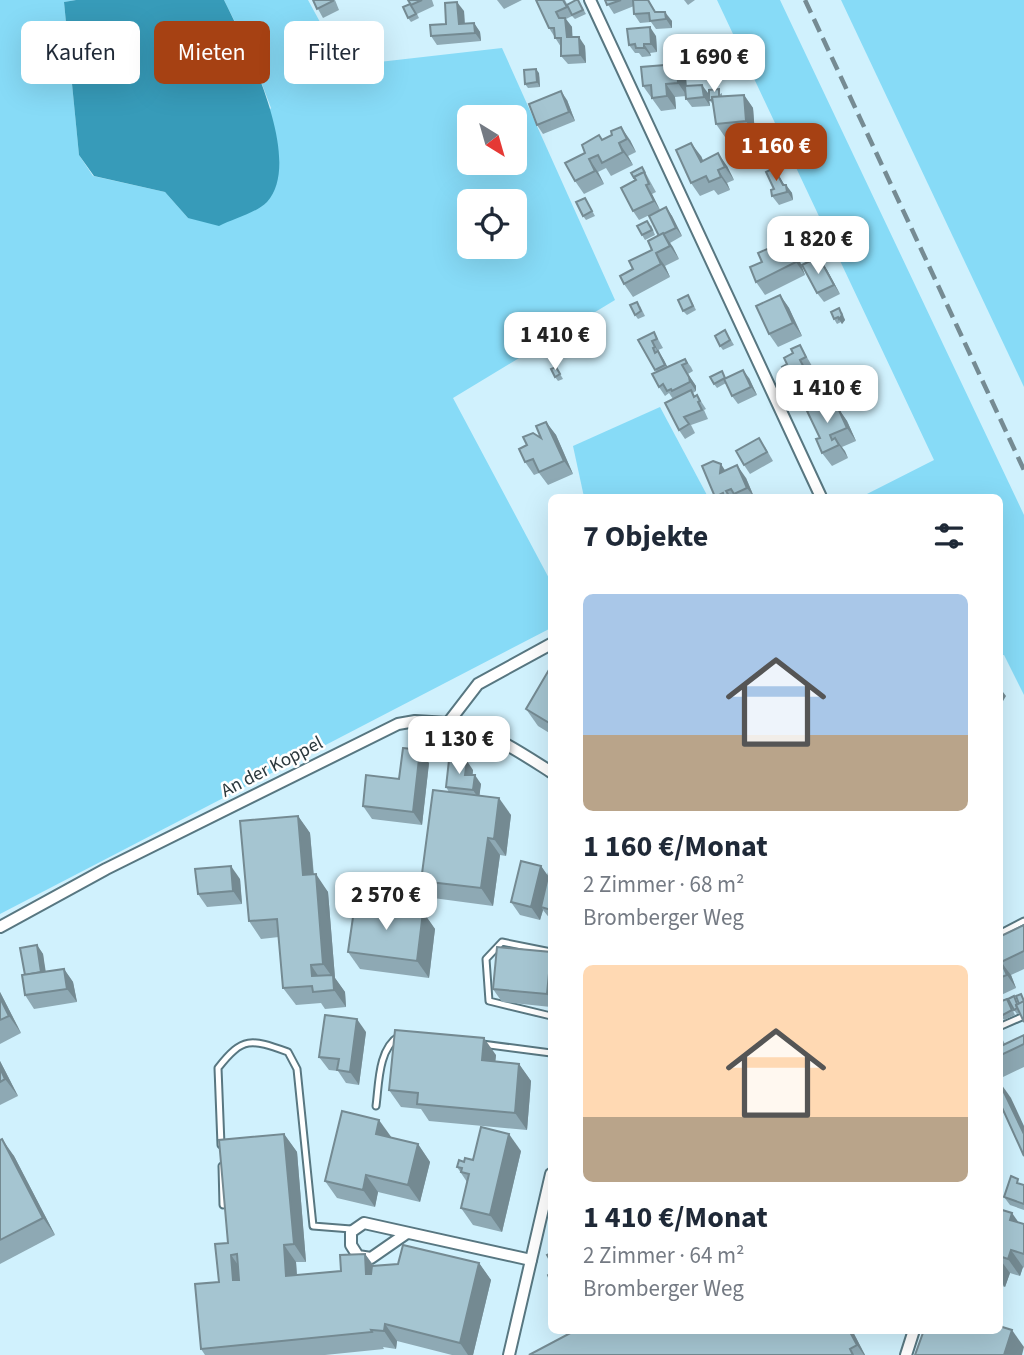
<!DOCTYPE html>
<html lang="de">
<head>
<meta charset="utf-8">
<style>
	body { margin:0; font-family:"Source Sans 3",sans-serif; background:#f2f2f3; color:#1f2937; height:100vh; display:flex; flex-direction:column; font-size:26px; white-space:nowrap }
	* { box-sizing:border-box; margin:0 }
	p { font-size:23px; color:#747a83 }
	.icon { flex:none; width:38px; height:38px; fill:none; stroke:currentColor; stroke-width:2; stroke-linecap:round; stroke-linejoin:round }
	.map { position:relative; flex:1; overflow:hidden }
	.sheet { position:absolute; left:548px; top:494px; width:455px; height:840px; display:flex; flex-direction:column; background:#fff; border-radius:10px; box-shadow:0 7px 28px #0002 }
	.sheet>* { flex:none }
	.top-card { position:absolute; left:21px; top:21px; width:422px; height:63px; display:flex; gap:14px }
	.needle { width:46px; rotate:143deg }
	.controls { position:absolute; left:457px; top:105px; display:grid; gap:14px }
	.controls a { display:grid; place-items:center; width:70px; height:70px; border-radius:10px; background:#fff; box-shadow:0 7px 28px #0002; font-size:35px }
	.price { position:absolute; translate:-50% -60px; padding:0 16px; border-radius:14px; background:#fff; color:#222; font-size:23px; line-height:46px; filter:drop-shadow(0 2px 4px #0008) }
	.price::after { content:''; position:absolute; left:50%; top:42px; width:21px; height:16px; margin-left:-10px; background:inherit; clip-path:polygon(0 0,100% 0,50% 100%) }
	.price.on { background:#a64113; color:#fff }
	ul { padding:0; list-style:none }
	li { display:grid; align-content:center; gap:14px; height:371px; padding:0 35px }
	li span { display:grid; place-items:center; height:217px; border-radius:10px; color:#555 }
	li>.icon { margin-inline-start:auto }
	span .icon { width:126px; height:126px; fill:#fffc; stroke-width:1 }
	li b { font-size:30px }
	h2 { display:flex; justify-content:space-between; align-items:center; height:84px; padding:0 35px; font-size:30px }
	.chip { padding:0 24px; border-radius:10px; background:#fff; box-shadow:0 7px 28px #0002; font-size:24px; line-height:63px }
	.chip.on { background:#a64113; color:#fff }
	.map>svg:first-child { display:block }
</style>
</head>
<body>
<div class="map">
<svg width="1024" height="1355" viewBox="0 0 1024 1355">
	<rect width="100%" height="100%" fill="#d0f1fd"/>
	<g fill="#87dbf7" fill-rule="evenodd">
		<path d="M0 0H76L64 2 79 155 93 176 165 192 188 218 271 108 250 52 224 0H308L344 66 502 48 615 300 453 398 551 582V628L0 914ZM469 117H514V163H469ZM469 201H514V247H469Z"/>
		<path d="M717 0H780L1024 515V695L1004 655 999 656V497H861L934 460Z"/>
		<path d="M841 0H1024V387Z"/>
		<path d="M660 407 708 497H584L573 446Z"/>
	</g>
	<path fill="#379bb9" d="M76 0H224C245 43 305 160 267 202 256 213 233 219 219 226L188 218 165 192 94 176 79 155 64 2Z"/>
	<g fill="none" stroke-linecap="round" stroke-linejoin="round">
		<defs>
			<g id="lane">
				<path d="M999 934 1024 921"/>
				<path d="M551 952 502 942 486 959 489 1001 551 1016"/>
				<path d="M999 1027 1024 1016"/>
				<path d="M482 1044 551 1053"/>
				<path d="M376 1106C379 1084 378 1049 399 1036"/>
				<path d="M221 1145 218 1068C243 1036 251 1039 288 1052L297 1069 313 1226 351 1229"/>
				<path d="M222 1166 223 1205"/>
			</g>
			<g id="street">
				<path d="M590 0 821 497"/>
				<path d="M448 723C491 732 515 749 551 772"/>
				<path d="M0 927 106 869 398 724 415 721 448 723 478 684 551 644"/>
				<path d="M407 1233 371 1258 358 1256 351 1245V1232L364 1223 531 1260"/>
				<path d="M509 1355 551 1174"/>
				<path d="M906 1355 914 1330"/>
			</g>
		</defs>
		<use href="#lane" stroke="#587781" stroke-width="9"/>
		<use href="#street" stroke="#587781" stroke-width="14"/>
		<use href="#lane" stroke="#fff" stroke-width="5"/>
		<use href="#street" stroke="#fff" stroke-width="10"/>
		<path stroke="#758b93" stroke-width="4.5" stroke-dasharray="14 7" stroke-linecap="butt" d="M805 0 1024 470"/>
	</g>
	<g fill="#8ea9b4">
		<path d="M313 0H335L339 10 323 18Z"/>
		<path d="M408 0H432L434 6 417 14 419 18 411 22 408 18 410 4Z"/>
		<path d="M497 0H522L504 9Z"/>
		<path d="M536 0H565L567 4 578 0 586 14 575 19 572 16 566 19 572 27V37L585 46 586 63 568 64 561 56V47L549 28Z"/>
		<path d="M605 0H648L656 12 672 21V28L656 29 651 22 640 23 634 14V6L614 14Z"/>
		<path d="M684 0H695L688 5Z"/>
		<path d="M464 11 465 24 474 23 480 32 481 41 437 45 431 36Z"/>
		<path d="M353 29 359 42 349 47 345 43Z"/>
		<path d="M656 36 657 52 650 53 651 56 642 57 639 53H635L629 45Z"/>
		<path d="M539 73 540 87 528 88 525 84Z"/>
		<path d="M686 78 687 86 708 93 710 106 692 107 686 99V96L675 97 676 109 661 111 643 86Z"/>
		<path d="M722 93V97L744 95 753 108 755 134 749 135 750 137 751 145 735 146 732 142 731 137H725L716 124 713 104 709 100Z"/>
		<path d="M567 100 575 121 543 134 537 125Z"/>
		<path d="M602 139 630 140 636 152 628 156 633 165 611 176 606 168 598 172 604 184 584 194 575 181 585 153Z"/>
		<path d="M701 156 703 161 727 166 734 180 727 183 730 190 718 195 714 190 700 196 691 183Z"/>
		<path d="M774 168 784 185H786L792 193 793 200 779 205 772 196 774 189Z"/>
		<path d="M645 172 656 192 652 194 660 210 639 220 633 211 635 181 631 173Z"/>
		<path d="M585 198 595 216 586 220 583 216Z"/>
		<path d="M666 207 672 216 682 236 670 243 679 259 665 266 670 277 633 297 624 284 633 269 652 250 659 236Z"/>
		<path d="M651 225 655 235 645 240 642 235Z"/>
		<path d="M805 237 809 249 798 253 796 250H794L805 275 765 295 756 282 762 262 772 247 769 239Z"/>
		<path d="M821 261 827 270 840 294 824 302 817 293V264Z"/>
		<path d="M780 295 789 308 802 336 778 347 769 334Z"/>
		<path d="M691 300 696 310 687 315 683 311Z"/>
		<path d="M640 306 645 316 638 319 635 315Z"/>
		<path d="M842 312 845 320 842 324 841 322 837 324 834 319Z"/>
		<path d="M725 330 734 345 723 350 720 346Z"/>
		<path d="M654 332 663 348 658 350 667 367 685 359 691 367 693 371 688 374 696 386V391L693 393 695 396 697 395 706 409 704 410 708 419 691 425 695 433 685 439 679 430 673 399 669 393 665 396 659 387 657 372 638 340Z"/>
		<path d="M800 345 812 366 806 369 816 386 796 397 790 388 787 364 793 353Z"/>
		<path d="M556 367 563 379 558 381 555 377Z"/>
		<path d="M726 378H749L757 395 738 404 732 396 726 383 717 388 714 384Z"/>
		<path d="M838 408 847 421 856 441 842 447 848 458 832 466 822 453 820 438 833 411Z"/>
		<path d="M546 422 556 435 573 474 548 485 539 473 534 475 525 462 541 438Z"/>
		<path d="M765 447 773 461 750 474 744 465Z"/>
		<path d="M725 471 746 478 754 497H715Z"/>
		<path d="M551 669V734L538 726 526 709Z"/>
		<path d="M429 763 422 825 372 819 363 806Z"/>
		<path d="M473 770 472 775 481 784 479 796 511 815 506 856 500 855 493 906 433 898 421 881 449 792 446 787Z"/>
		<path d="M298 816 310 833 314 875 328 892 335 978 345 992 346 1007 325 1009 321 1003 296 1005 283 988 279 937 261 939 249 921Z"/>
		<path d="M541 866 548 876 551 868V920L543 910 540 920 520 915 511 902Z"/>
		<path d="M240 879 242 904 207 907 198 894Z"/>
		<path d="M423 912 435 929 429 978 360 969 348 952Z"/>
		<path d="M1024 925V969L1011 975 1016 988 999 996V937Z"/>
		<path d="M37 945 43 954 45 972 64 969 73 982 77 1002 34 1009 25 995V975Z"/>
		<path d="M551 952V1007L502 1002 493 989Z"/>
		<path d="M0 992 21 1033 0 1044Z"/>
		<path d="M1021 994 1020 1013 1017 1014 1014 1010V996L1018 1004Z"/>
		<path d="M1007 999 1015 1015 1004 1020 999 1013Z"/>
		<path d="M366 1032 359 1085 346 1083 338 1071 329 1070 319 1057Z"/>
		<path d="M999 1033 1005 1044 1024 1035V1067L1001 1078 999 1077Z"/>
		<path d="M496 1055 495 1061 519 1064 531 1081 527 1130 429 1121 421 1109 401 1107 389 1090Z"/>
		<path d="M0 1061 18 1096 0 1105Z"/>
		<path d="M284 1134 297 1152 306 1262H296L297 1275 341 1271 365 1254 374 1266 479 1263 491 1280 473 1355H452L397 1341 396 1349 383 1347 384 1349 325 1355H205L201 1349 228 1243Z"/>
		<path d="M391 1138 418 1144 430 1162 420 1202 378 1192 375 1207 337 1198 325 1181Z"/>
		<path d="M0 1140 14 1156 55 1235 0 1264Z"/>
		<path d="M521 1151 502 1232 473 1225 461 1208 467 1182 457 1167 464 1162Z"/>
		<path d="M1022 1185H1024V1210L1010 1205 1004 1197Z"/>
		<path d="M999 1209 1018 1222 1024 1224V1268L1023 1267 1020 1276 1010 1273 1005 1287 999 1285Z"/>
		<path d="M576 1330H852L865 1355H529Z"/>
	</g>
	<g fill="#748a92">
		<path d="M457 2 464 11 465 33 459 24Z"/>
		<path d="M665 12 672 21V28L666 19Z"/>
		<path d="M565 18 572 27 573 46 567 37Z"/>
		<path d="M474 23 480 32 481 41 475 33Z"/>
		<path d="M650 27 656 36 657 52 651 44Z"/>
		<path d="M579 37 585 46 586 63 580 55Z"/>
		<path d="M644 44 650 53 651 56 644 48Z"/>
		<path d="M677 64 686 78 687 96 678 83Z"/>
		<path d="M536 69 539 73 540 87 537 82Z"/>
		<path d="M666 84 675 97 676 109 667 96Z"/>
		<path d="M702 85 708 93 710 106 704 97Z"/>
		<path d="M561 91 567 100 575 121 569 112Z"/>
		<path d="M744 95 753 108 755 134 746 121Z"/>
		<path d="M621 127 630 140 636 152 627 139Z"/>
		<path d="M747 133 750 137 751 145 748 140Z"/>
		<path d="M619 143 628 156 633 165 623 152Z"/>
		<path d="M691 143 701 156 710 175 701 162Z"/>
		<path d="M718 153 727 166 734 180 725 167Z"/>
		<path d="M589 159 598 172 604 184 595 171Z"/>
		<path d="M774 168 787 189 786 185 792 193 793 200 783 185Z"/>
		<path d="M718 170 727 183 730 190 721 177Z"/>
		<path d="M646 185 652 194 660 210 654 201Z"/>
		<path d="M666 207 672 216 682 236 676 228Z"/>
		<path d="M799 229 805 237 809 249 803 240Z"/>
		<path d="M663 233 673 247 679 259 670 246Z"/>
		<path d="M788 240 797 253 805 275 796 262Z"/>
		<path d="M656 253 665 266 670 277 661 264Z"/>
		<path d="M821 261 827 270 840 294 834 285Z"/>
		<path d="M780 295 789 308 802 336 793 323Z"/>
		<path d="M839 308 845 320 842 324 839 319Z"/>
		<path d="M652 341 664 360 671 374 665 365Z"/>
		<path d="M800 360 806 369 816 386 809 377Z"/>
		<path d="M682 365 696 386V391L690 382Z"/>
		<path d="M743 370 749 378 757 395 751 387Z"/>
		<path d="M838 408 847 421 856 441 847 428Z"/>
		<path d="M546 422 556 435 573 474 564 461Z"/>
		<path d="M835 438 845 451 848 458 839 445Z"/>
		<path d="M721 464 730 478 720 473Z"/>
		<path d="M737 465 746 478 754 497 747 488Z"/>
		<path d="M1003 692 1006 696 999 708V698Z"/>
		<path d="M420 750 429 763 422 825 413 812Z"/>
		<path d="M467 761 473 770 472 783 465 775Z"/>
		<path d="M475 775 481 784 479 799 473 790Z"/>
		<path d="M499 798 511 815 506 856 494 839Z"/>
		<path d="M298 816 310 833 315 893 303 875Z"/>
		<path d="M488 838 500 855 493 906 481 888Z"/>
		<path d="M231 866 240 879 242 904 233 891Z"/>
		<path d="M541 866 550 879 541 907 543 910 540 920 531 907Z"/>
		<path d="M316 874 328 892 335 978 345 992 346 1007 334 990 333 978 323 964Z"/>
		<path d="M423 912 435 929 429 978 417 961Z"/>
		<path d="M37 945 43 954 48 986 41 977Z"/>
		<path d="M551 952V1001L547 994Z"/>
		<path d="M1001 962 1011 975 1016 988 1007 975Z"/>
		<path d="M311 965 323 983 312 976Z"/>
		<path d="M64 969 73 982 77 1002 67 989Z"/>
		<path d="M0 992 21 1033 9 1016 0 998Z"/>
		<path d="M357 1019 366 1032 359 1085 350 1072Z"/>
		<path d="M484 1038 496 1055 494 1077 482 1060Z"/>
		<path d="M0 1061 18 1096 5 1079 0 1068Z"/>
		<path d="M519 1064 531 1081 527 1130 515 1113Z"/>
		<path d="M999 1081 1011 1098 1024 1126V1134Z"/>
		<path d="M379 1120 392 1138 376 1134Z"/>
		<path d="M284 1134 297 1152 306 1262 294 1244Z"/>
		<path d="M509 1134 521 1151 502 1232 490 1215Z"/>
		<path d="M2 1139 14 1156 55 1235 43 1218Z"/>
		<path d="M418 1144 430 1162 420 1202 408 1185Z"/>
		<path d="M366 1175 378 1192 375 1207 363 1190Z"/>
		<path d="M1012 1213 1024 1230 1010 1220Z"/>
		<path d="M284 1245 296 1262 298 1293 286 1276Z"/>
		<path d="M1011 1250 1023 1267 1020 1276 1008 1259Z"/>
		<path d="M365 1254 377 1271 378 1291 366 1274Z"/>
		<path d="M231 1255 243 1272 245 1298 233 1280Z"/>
		<path d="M999 1258 1010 1273 1005 1287 999 1279Z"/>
		<path d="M479 1263 491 1280 473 1355H468L460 1343Z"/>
		<path d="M385 1324 397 1341 396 1349 384 1331Z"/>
		<path d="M849 1330H852L865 1355H864L857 1345Z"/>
		<path d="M1012 1330 1024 1347 1022 1355H1004Z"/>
	</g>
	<g fill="#a5c5d1" stroke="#748a92" stroke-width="2" fill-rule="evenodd">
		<path d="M313 0H333V1L317 9Z"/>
		<path d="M408 0H422L411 5Z"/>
		<path d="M536 0H563L567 7 556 12 559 18H565L567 37H579L580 55 561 56V38H555L554 28H549Z"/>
		<path d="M576 0H578L583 10 572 15 567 5Z"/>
		<path d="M605 0H621L607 5Z"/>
		<path d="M633 0H648L655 12H665L666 19 650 21 649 13 634 14Z"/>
		<path d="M457 2 459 24 474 23 475 33 431 36 430 25 446 24 445 3Z"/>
		<path d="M410 4 416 14 408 18 403 7Z"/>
		<path d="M350 25 356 37 345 43 339 30Z"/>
		<path d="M650 27 651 44H644V48H636L635 44 629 45 627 29Z"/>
		<path d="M677 64 678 83 666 84 667 96 652 98 651 85 643 86 641 67Z"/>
		<path d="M536 69 537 82 525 84 524 70Z"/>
		<path d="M702 85 704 97 686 99 685 86Z"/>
		<path d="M719 89V97H712V100H709V90Z"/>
		<path d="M561 91 569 112 537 125 529 104Z"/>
		<path d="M744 95 746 121 716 124 712 97Z"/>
		<path d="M621 127 627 139 619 143 623 152 602 163 598 155 589 159 595 171 575 181 565 163 585 153 582 145 599 135 602 140 612 135 611 131Z"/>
		<path d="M747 133 748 140 732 142 731 134Z"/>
		<path d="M691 143 701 162 718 153 725 167 718 170 721 177 709 182 706 176 691 183 676 150Z"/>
		<path d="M642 167 645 173 644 172 634 177 635 178H634L631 173Z"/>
		<path d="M774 168 783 185H786L787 192 772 196 771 190 774 189 766 172Z"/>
		<path d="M644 172 649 184 646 185 654 201 633 211 621 188 636 180 634 177Z"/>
		<path d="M585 198 592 211 583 216 576 202Z"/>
		<path d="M666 207 676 228 659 236 649 216Z"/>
		<path d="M647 221 652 230 642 235 637 226Z"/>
		<path d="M799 229 803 240 791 244 790 241 788 242V240L772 247 769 239Z"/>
		<path d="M663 233 670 246 656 253 661 264 624 284 620 276 633 269 629 261 652 250 648 241Z"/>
		<path d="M788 240 796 262 756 282 750 267 762 262 758 253Z"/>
		<path d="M814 259 816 264 821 261 834 285 817 293 802 265Z"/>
		<path d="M688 295 693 306 683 311 678 300Z"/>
		<path d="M780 295 793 323 769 334 756 306Z"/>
		<path d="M637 302 641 311 635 315 630 305Z"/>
		<path d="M839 308 842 315 839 319 838 317 834 319 831 312Z"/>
		<path d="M725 330 730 340 720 346 715 336Z"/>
		<path d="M654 332 657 339 652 341 655 347 653 348 655 353 658 351 665 365 655 370 638 340Z"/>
		<path d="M800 345 806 357 800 360 809 377 790 388 782 367 787 364 784 358 793 353 791 349Z"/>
		<path d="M685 359 687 363 682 365 689 377 690 382 672 391 671 389 667 391 663 384 659 387 652 374Z"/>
		<path d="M556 367 560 374 555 377 551 369Z"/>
		<path d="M743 370 751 387 732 396 724 379Z"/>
		<path d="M722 371 725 378 714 384 710 377Z"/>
		<path d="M691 390 694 397 697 395 700 401 698 402 702 410 684 417 689 424 679 430 665 403Z"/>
		<path d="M827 402 831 412 838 408 847 428 830 435 832 440 835 438 839 445 822 453 816 439 820 438 807 411Z"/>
		<path d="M546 422 564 461 539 472 533 459 525 462 519 449 527 445 523 437 533 433 541 438 536 426Z"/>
		<path d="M759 438 767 452 744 465 736 451Z"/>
		<path d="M713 461 721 464 720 473 737 465 747 488 734 494 731 489 726 491 728 494 724 496 723 493 715 497 702 466Z"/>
		<path d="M550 668 551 669V724L526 709Z"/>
		<path d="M403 748 420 750 413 812 363 806 366 775 399 779Z"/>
		<path d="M449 760 467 761 465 775H475L473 790 446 787Z"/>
		<path d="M433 790 499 798 494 839 488 838 481 888 421 881Z"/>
		<path d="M298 816 303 875 316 874 323 964 311 965 312 976 333 975 334 990 313 992 312 986 283 988 277 919 249 921 240 821Z"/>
		<path d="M521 861 541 866 531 907 511 902Z"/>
		<path d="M231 866 233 891 198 894 195 869Z"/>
		<path d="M550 868H551V910L541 907Z"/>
		<path d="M355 903 423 912 417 961 348 952Z"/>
		<path d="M1024 925V951L1001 962 1007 975 999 978V937Z"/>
		<path d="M37 945 41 972 25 975 20 948Z"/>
		<path d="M497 947 551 952 547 994 493 989Z"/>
		<path d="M64 969 67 989 25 995 22 975Z"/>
		<path d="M1021 994 1024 1001 1019 1004 1016 996Z"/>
		<path d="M1014 996 1017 1004 1016 1005 1017 1008 1014 1010 1008 999Z"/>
		<path d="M0 998 9 1016 0 1020Z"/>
		<path d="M1007 999 1012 1010 1001 1016 999 1013V1002Z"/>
		<path d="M1024 1001V1022L1016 1005Z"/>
		<path d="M325 1015 357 1019 350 1072 337 1070 339 1059 319 1057Z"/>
		<path d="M395 1030 484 1038 482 1060 519 1064 515 1113 417 1104 418 1093 389 1090Z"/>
		<path d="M1024 1035V1044L999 1056V1047Z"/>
		<path d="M0 1068 5 1079 0 1082Z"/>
		<path d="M999 1082 1024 1134V1156L999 1101Z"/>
		<path d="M342 1111 379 1120 376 1134 418 1144 408 1185 366 1175 363 1190 325 1181Z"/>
		<path d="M481 1127 509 1134 490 1215 461 1208 469 1174 461 1172 462 1168 457 1167 459 1160 464 1162 465 1158 473 1160Z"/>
		<path d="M284 1134 294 1244 284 1245 286 1276 341 1271 340 1255 365 1254 366 1274H371L372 1266 398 1264 403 1245 479 1263 460 1343 385 1324 384 1331 371 1330 372 1332 201 1349 195 1284 219 1282 215 1244 228 1243 219 1140ZM237 1254 239 1280H233L231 1255Z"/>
		<path d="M2 1139 43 1218 0 1240V1140Z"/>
		<path d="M1011 1176 1018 1179 1017 1183 1024 1185V1204L1004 1197Z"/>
		<path d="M999 1209 1012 1213 1010 1220 1024 1224V1254L1011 1250 1008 1259 999 1256Z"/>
		<path d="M551 1253V1262L547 1255Z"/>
		<path d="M551 1273V1282L548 1275Z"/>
		<path d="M999 1326 1012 1330 1004 1355H915L924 1330H999Z"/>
		<path d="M576 1330H849L857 1345 850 1349 853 1355H529Z"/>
	</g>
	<g text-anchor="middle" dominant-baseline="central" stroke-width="5" stroke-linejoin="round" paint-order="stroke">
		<g font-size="19" fill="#2b383d" stroke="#fff">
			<text transform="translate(272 767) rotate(-27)">An der Koppel</text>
		</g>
	</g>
</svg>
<div class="controls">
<a><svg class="needle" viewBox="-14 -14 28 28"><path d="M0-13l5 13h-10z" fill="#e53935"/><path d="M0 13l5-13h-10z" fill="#747a83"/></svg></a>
<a><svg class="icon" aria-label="locate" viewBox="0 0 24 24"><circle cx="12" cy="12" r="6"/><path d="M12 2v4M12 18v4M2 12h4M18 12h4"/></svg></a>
</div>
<b class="price" style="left:714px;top:94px">1 690 €</b>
<b class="price on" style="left:776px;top:183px">1 160 €</b>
<b class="price" style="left:818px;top:276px">1 820 €</b>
<b class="price" style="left:555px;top:372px">1 410 €</b>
<b class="price" style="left:827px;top:425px">1 410 €</b>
<b class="price" style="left:459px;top:776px">1 130 €</b>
<b class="price" style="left:386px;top:932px">2 570 €</b>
<div class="top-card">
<a class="chip">Kaufen</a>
<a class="chip on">Mieten</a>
<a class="chip">Filter</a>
</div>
<section class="sheet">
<h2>7 Objekte<svg class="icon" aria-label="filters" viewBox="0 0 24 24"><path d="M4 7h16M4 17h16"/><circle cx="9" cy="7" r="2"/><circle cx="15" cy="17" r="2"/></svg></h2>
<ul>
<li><span style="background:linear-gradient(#a9c7e8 65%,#b9a48a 0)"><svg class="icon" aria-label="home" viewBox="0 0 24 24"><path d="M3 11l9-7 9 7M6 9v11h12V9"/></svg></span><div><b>1 160 €/Monat</b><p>2 Zimmer · 68 m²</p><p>Bromberger Weg</p></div></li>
<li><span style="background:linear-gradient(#ffd9b3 70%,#b9a48a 0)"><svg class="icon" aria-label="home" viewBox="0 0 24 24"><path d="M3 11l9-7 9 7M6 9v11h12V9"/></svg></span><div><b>1 410 €/Monat</b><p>2 Zimmer · 64 m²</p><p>Bromberger Weg</p></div></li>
</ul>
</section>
</div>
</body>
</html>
